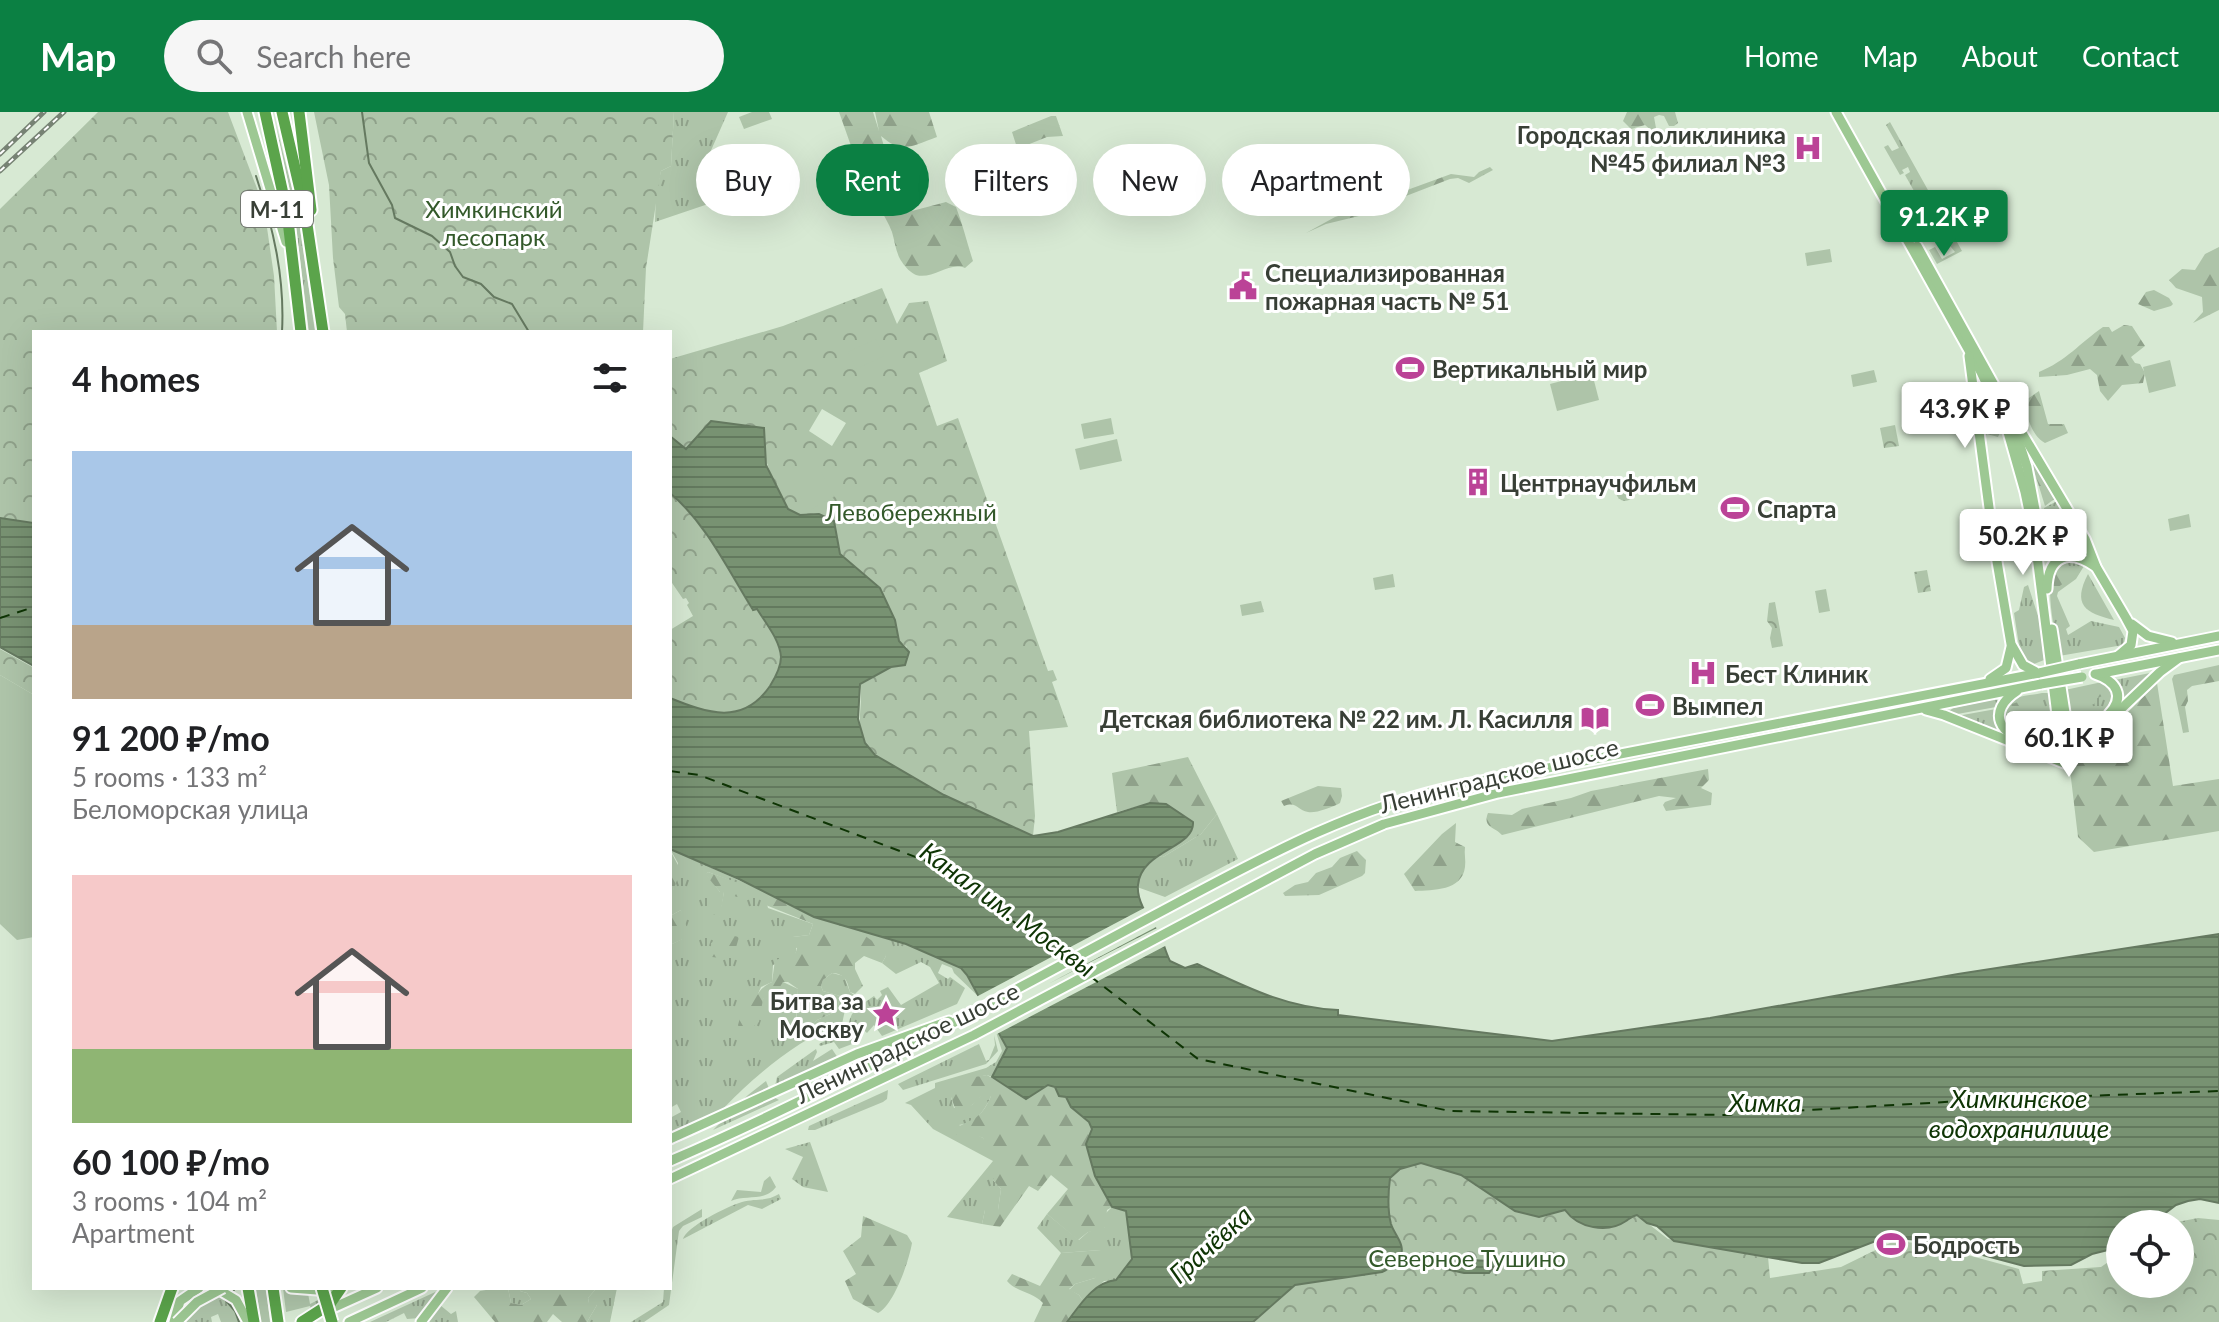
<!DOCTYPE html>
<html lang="en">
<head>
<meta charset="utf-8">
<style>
	body { margin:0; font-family:Lato,sans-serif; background:#f6f6f6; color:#202124; height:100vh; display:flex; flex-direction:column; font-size:30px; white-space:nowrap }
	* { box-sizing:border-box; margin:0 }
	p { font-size:26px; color:#757577 }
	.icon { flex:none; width:44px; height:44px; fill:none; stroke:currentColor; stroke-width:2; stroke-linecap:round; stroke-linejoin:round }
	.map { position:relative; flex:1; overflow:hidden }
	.panel { position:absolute; left:32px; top:218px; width:640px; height:960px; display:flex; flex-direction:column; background:#fff; border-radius:0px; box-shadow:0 8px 32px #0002 }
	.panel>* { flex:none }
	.top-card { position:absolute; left:696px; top:32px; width:760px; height:72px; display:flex; gap:16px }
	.buttons { position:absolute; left:2106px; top:1098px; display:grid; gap:16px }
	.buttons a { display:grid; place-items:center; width:88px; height:88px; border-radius:50%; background:#fff; box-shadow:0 8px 32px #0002; font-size:40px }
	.price { position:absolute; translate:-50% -68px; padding:0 18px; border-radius:8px; background:#fff; color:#222; font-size:26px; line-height:52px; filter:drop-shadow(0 2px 4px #0008) }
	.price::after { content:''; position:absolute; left:50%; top:48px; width:24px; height:18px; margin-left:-12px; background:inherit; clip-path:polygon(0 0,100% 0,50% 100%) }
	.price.current { background:#0b8043; color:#fff }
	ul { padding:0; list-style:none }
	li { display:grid; align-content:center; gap:16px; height:424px; padding:0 40px }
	li span { display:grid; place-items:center; height:248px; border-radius:0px; color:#555 }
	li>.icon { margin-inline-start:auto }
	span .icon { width:144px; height:144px; fill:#fffc; stroke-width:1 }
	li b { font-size:34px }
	h2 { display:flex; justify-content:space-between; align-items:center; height:96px; padding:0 40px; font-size:34px }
	.pill { padding:0 28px; border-radius:36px; background:#fff; box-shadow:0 8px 32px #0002; font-size:28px; line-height:72px }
	.pill.current { background:#0b8043; color:#fff }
	header { display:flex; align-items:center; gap:48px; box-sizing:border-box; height:112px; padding:0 40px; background:#0b8043; color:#fff }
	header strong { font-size:38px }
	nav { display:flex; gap:44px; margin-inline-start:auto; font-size:28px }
	.search { width:560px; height:72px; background:#f6f6f6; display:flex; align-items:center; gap:20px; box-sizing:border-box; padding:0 28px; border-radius:44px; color:#757577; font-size:30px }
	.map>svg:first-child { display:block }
</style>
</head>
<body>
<header>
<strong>Map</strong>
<div class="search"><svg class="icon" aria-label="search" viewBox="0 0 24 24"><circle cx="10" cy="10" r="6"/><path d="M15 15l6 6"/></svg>Search here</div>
<nav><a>Home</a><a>Map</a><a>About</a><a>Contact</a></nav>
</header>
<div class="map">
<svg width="2219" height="1210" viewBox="0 0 2219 1210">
	<defs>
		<pattern id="grass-tufts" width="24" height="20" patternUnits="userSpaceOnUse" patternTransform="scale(2)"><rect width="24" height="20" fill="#aec4a9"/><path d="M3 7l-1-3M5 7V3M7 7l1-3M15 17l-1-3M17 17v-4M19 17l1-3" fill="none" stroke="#8fa18a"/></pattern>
		<pattern id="forest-firs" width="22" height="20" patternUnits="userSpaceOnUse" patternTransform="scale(2)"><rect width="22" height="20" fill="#aec4a9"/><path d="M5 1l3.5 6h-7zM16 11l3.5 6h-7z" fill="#8fa18a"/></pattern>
		<pattern id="park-crowns" width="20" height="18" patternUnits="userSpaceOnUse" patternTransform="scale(2)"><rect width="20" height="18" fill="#aec4a9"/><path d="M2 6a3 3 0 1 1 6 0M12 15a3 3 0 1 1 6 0" fill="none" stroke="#8fa18a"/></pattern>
		<pattern id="water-rules" width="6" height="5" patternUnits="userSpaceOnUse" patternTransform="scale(2)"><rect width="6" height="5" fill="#789272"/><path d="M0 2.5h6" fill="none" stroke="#63795e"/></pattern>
	</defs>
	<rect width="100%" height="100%" fill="#d7e9d3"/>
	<g fill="url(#grass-tufts)" fill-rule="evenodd">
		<path d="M674 0H728L705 52 717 89 655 110 656 81 661 59 671 54Z"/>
		<path d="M1890 10 1962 139 1937 152 1929 138 1935 135 1942 147 1955 140 1947 130 1943 132 1934 114 1937 112 1933 105 1936 102 1930 92 1923 95 1905 63 1910 60 1908 55 1902 58 1904 61 1900 63 1884 35 1888 33 1892 39 1899 36 1886 13Z"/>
		<path d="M276 13 297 96 315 220H309L294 98Z"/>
		<path d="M1902 80 1905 83 1911 80 1919 99 1909 104 1897 82Z"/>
		<circle cx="1625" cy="380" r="9"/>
		<path d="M2059 388 2090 442 2067 441 2050 450 2044 396Z"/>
		<path d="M2071 450 2084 454 2076 467 2058 480 2057 484 2070 514 2066 517 2068 523 2091 509 2119 515 2125 526 2123 533 2059 544C2056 525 2044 475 2054 459 2057 453 2065 451 2071 450Z"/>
		<path d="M2088 462 2114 508C2085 501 2072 493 2088 462Z"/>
		<path d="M2028 473 2039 507 2044 548 2034 552 2027 551 2020 540 2014 501 2019 498 2024 475Z"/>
		<path d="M2155 560 2118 598 2120 577 2115 568Z"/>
		<path d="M2102 570 2111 578C2114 594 2098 606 2086 614L2071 610 2065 578Z"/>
		<path d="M2042 581H2049C2050 590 2055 604 2052 613 2040 646 1977 601 2016 586 2024 583 2034 583 2042 581Z"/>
		<path d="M1996 587 1999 590 1996 595 1952 603 1947 601 1953 596Z"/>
		<path d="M1996 597V605L2008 624 1957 604Z"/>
		<path d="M1217 702 1238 747 1165 785 1137 775 1142 759 1155 744 1163 745 1201 722Z"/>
		<path d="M670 737 771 783 766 788 768 796 813 812 809 823 793 825C802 847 791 847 773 853L772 870 761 875 754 891 760 892 763 887 783 870 798 877 796 911 804 923 817 908 837 899 840 884 823 879 821 874 823 868 832 861 844 864 850 880 858 886 845 898 842 912C806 923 770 952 743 977 721 998 703 1019 675 1032L670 1021V1006L681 1000 677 992 670 996V833L682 827 681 798 670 804V778H673L678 751ZM708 760 747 775 724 780 719 805 720 780 706 762Z"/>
		<path d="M854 816 906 832 962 856 981 887 954 861 952 856 942 852 938 861 948 867 950 865 965 876 957 892 882 924 874 913 867 921 858 913 849 911C851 897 863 892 874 884L877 888 882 883 880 879 888 875 901 893 939 871 930 855 921 850 896 862 882 851 886 844C879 832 865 826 854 816Z"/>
		<path d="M998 919 1007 937 992 965 987 963 960 969 951 985 954 996 972 993C978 986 981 981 991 984 985 999 975 1011 959 1013L983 1026 1005 1057 993 1068 1001 1077 998 1098H985L982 1112 947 1105 993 1049 933 1017 911 993 905 991 935 976V971L986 956 996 950 1002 939 996 920Z"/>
		<path d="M841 921 853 923 860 929 839 937 834 930 820 934 819 932Z"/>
		<path d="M994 923 998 939 986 952 903 978 898 972 979 932 986 949 989 948 995 933Z"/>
		<path d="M816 937 817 940 813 949 832 937 838 946 775 974 777 965Z"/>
		<path d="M766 969 772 984 779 988 713 1018 748 983Z"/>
		<path d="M888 978 887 987 883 990 815 1018H808L809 1014Z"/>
		<path d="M810 1030 828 1080 803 1075 792 1067 803 1045 785 1037Z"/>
		<path d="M770 1064 776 1075C765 1090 746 1082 731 1089L737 1078 761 1080 764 1069Z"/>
		<path d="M779 1082 781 1087 762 1097 748 1093 683 1127C686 1115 728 1094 742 1090 756 1086 766 1090 779 1082Z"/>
		<path d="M1112 1095 1126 1099 1132 1147 1116 1168 1104 1169 1083 1189 1079 1183 1069 1178 1075 1172 1095 1166 1101 1138 1061 1141 1037 1116 1047 1102 1079 1128 1088 1120 1105 1115 1104 1103Z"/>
		<path d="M702 1097V1105L683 1114 679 1119 669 1193 644 1210H631L663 1190 664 1176H670V1123L673 1115Z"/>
		<path d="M256 1176H266L270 1210H261Z"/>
		<path d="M283 1176H307L310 1192 320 1187 319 1181 338 1176 312 1200 310 1194 286 1200Z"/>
		<path d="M444 1176 420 1206 407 1207 404 1201 386 1210H370Z"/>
		<path d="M508 1176H521L520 1179 527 1181 531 1187 521 1193 511 1191Z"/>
		<path d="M594 1176H617L610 1210H587L597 1193 589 1191 588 1186 595 1178Z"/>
		<path d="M204 1179C224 1181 237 1190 243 1210H221L218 1202 211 1205 212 1210H177C180 1194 187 1184 204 1179Z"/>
		<path d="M440 1193 451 1202 456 1199 458 1210H425Z"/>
	</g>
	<g fill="url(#forest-firs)">
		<path d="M839 0H873L879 19 875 0H929L937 25C911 34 903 43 881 24L888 48 872 50 856 48Z"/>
		<path d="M1627 0H1675L1678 11 1674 14H1669L1664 4 1659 3 1654 5 1656 16 1652 19 1645 13 1631 17 1623 9Z"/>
		<path d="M1051 4H1056L1063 24 1047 25 1027 33V41L1019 42 1012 20Z"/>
		<path d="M1490 55 1493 58 1469 71 1458 66 1450 67 1406 84H1386L1389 80 1399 81 1451 62 1474 65 1479 60Z"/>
		<path d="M893 57C902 71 901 87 912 99L946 90 956 95C963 113 967 131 973 149L965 156C949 149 933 168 916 163 911 161 905 155 902 150 896 142 895 130 892 120 886 102 865 80 871 61Z"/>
		<path d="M1367 95 1368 98 1359 104 1326 112 1306 121 1335 105Z"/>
		<path d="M2219 135V198L2193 211 2203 200 2202 185 2176 176 2169 168 2182 157 2195 158 2205 142Z"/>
		<path d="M2154 178 2169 186 2173 192 2171 194 2154 199 2138 192 2146 180Z"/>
		<path d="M2124 213 2132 214 2145 234 2131 245 2135 251 2140 252 2145 261 2143 271 2122 273 2108 289 2100 279 2097 263 2090 257 2067 263 2039 265V260C2066 249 2080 231 2103 215H2109L2112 220Z"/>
		<path d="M1979 262 2003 314 1998 325 1987 322 1983 326 1975 264Z"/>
		<path d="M2039 279 2048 312H2064L2068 321 2045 331C2030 323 2030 305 2020 292Z"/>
		<path d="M2036 349 2057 385 2045 394 2032 352Z"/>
		<path d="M2063 410 2070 412 2080 428 2079 434 2071 435 2065 427 2060 426 2059 413Z"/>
		<path d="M2061 454H2071L2080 460 2076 465H2072L2057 476H2054L2053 464Z"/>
		<path d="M2219 553V569L2192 574 2187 578 2188 589 2185 595 2189 620 2183 621 2172 567 2174 563Z"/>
		<path d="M2157 571 2173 674 2219 667V719L2094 740 2078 725 2070 658Z"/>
		<path d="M2088 577 2099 578 2104 583 2096 587 2094 592 2086 594 2083 601 2073 599 2070 586 2078 579Z"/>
		<path d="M2024 588 2032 590 2042 603 2039 614 2027 618 2016 616 2008 604 2012 592Z"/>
		<path d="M1188 645 1217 702 1201 722 1163 745 1155 744 1186 726 1193 710C1162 687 1152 690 1117 700L1112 661Z"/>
		<path d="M1708 657 1709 668 1701 676 1712 681 1711 693 1666 699 1663 693 1665 690 1676 686 1659 684 1502 723C1496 715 1482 716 1488 701L1512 703 1522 697 1571 686 1591 679Z"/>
		<path d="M1318 674 1341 676 1342 684 1340 691C1333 695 1314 702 1308 700 1297 698 1297 689 1284 694L1281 689Z"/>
		<path d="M1456 711 1455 730 1465 735C1464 742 1466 748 1465 755 1462 779 1433 778 1415 779L1404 762 1442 722Z"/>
		<path d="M670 738 681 759 673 778H670Z"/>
		<path d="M1357 739 1366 748 1365 761 1362 764 1319 783 1285 784 1283 781 1295 773 1308 770 1316 761 1332 755 1340 746Z"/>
		<path d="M708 760 747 774 745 780 737 785 724 780 720 805 707 800V790L720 780 705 762Z"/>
		<path d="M771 783 814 805 854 816 885 838 886 844 882 851 864 844 855 851V857L863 874 855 882 850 880C847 868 845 862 832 861L823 868 821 874 823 879 840 884 837 899 817 908 804 923 799 922 796 917 798 877 788 870H783L774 884 763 887 759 910 746 921 740 919 738 913 743 896C758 888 756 877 772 870L775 848C786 845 795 848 797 836L792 835 789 830 793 825 809 823 813 812 761 791Z"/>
		<path d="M681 798 687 816 683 827 670 833V804Z"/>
		<path d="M729 823 739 825 735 839 729 834H721L720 846 712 845 711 831Z"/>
		<path d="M987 963 1026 987 1047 973 1055 975 1059 984 1066 985 1071 995 1089 1010 1092 1017 1086 1033 1095 1064 1112 1095 1107 1098 1105 1115 1100 1119 1088 1120 1078 1128 1047 1102 1068 1077 1051 1063 1038 1079 1029 1074 1000 1115 982 1112 985 1098H998L1001 1077 993 1068 994 1061 1004 1057 993 1049 995 1044 986 1036 983 1026 978 1024 966 1029 956 1022 954 1017C973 1006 981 1008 991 984L980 985 972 993 957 1002 951 985 947 981 950 970C958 966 977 965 987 963Z"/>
		<path d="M863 1104 907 1123 912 1131C909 1149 894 1193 878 1201L853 1187 845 1169 856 1162 843 1139 861 1125Z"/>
		<path d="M1101 1138 1109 1139 1110 1145 1095 1166 1075 1172 1069 1177 1079 1183 1083 1189 1067 1210H1034L1043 1191C1033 1180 1016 1180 1007 1169L1012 1162 1040 1174 1061 1141Z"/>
		<path d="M498 1176H508L511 1191 521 1193 531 1187 527 1181 520 1179 521 1176H594L595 1178 588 1186 589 1191 595 1188 597 1193 587 1210H562L553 1202 547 1210H495L474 1185 480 1179Z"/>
	</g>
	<g fill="url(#park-crowns)" fill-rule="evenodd">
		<path d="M98 0H228L264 95 274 164 277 220H34V411L0 406V97Z"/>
		<path d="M314 0H674L671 54 661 59 646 156 643 220H347L345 202 339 195 333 146 329 73Z"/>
		<path d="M882 176 897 212 909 191 928 189 947 249 919 261 937 314 958 306 1048 559 1053 558 1057 568 1052 570 1068 615 1029 619 1035 704 1033 724C997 708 884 662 866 632 854 613 864 592 860 573L891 555H899L907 535 899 529 895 508 880 477 845 449 836 433 812 402C804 404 793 403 787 397 783 392 767 354 766 347L686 337 670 324V247L783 214ZM822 297 846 311 832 334 809 319Z"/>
		<path d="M1895 313 1899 334 1884 336 1880 316Z"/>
		<path d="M670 381C706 411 728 458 752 498L756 496C765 510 780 527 781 545 781 555 775 566 770 574 743 614 707 601 670 586V518L693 504 687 493 689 491 686 486 683 487 670 468Z"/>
		<path d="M1927 458 1931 479 1918 481 1914 460Z"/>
		<path d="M1261 489 1264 500 1242 504 1240 493Z"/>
		<path d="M1775 490 1783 534 1772 536 1770 526 1772 516 1767 509 1769 491Z"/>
		<path d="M0 537 34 556V583L0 563Z"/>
		<path d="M1421 1051 1461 1063 1515 1099 1565 1098 1637 1103 1668 1127 1768 1145 1770 1166 1841 1155 1894 1129 1927 1132 2019 1157 2023 1172 2042 1169V1159L2101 1155 2120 1142V1172H2180V1112H2167L2198 1106 2219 1108V1210H1253L1295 1173 1382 1160 1402 1133C1388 1112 1386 1091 1390 1066L1400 1057Z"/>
	</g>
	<g fill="#aec4a9">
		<path d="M752 0H769L772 7 744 17 739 5Z"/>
		<path d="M560 96 564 117 550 119 546 98Z"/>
		<path d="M1830 137 1832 150 1807 154 1805 141Z"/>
		<path d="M876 227 884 244 856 257 848 240Z"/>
		<path d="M2170 248 2176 274 2149 281 2143 255Z"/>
		<path d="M1874 258 1877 270 1853 275 1851 263Z"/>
		<path d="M1592 261 1599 288 1557 299 1550 272Z"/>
		<path d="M1111 306 1114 322 1084 327 1081 312Z"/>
		<path d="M1117 327 1122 349 1080 358 1075 337Z"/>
		<path d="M818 354 834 385 808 399 792 367Z"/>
		<path d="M2189 402 2191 415 2170 419 2168 407Z"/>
		<path d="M1393 462 1395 475 1375 478 1373 466Z"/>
		<path d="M1826 477 1830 499 1819 501 1815 479Z"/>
		<path d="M0 563 34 583V825L17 828 0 812Z"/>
	</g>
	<g fill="url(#water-rules)" stroke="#657960" stroke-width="2">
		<path d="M711 309 764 316 766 353 788 397 800 403 819 402 834 409 840 442 880 476 895 508 899 529 909 540 905 553 891 555 860 572 858 607 865 631 875 643 944 683 1033 724 1058 720 1150 691 1166 692 1193 710C1195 736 1141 738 1138 773 1136 791 1152 810 1161 825 1164 833 1166 841 1170 849L1185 856 1197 852C1244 874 1286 896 1338 898V903L1552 929 1710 906 1958 862 2219 822V1091L2200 1087 2188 1089 2176 1093 2151 1112H2120V1135L2092 1142 2071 1153 2024 1154 1930 1129 1886 1125 1819 1151H1802L1674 1129 1657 1114 1647 1111 1637 1103C1632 1104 1629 1107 1626 1109 1607 1122 1578 1116 1565 1098L1539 1105 1515 1099 1461 1063 1421 1051 1400 1057 1390 1066C1388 1082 1387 1097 1391 1112 1394 1122 1405 1132 1401 1143 1398 1151 1389 1157 1382 1160L1295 1173 1253 1210H1067C1080 1193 1094 1170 1116 1168L1132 1147 1126 1099 1112 1095 1095 1064 1086 1032 1092 1017 1089 1010 1071 995 1066 985 1059 984 1055 975 1048 973 1026 987 992 965 1007 936 967 863 961 856 906 832 814 805 739 767 670 737V586C707 601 743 614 770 574 775 566 781 555 781 545 780 528 765 510 757 497L753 498C728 458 706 411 670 381V324L686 337Z"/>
		<path d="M0 406 34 411V554L0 535Z"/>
		<path d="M1496 1146V1152L1489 1161H1464L1446 1157 1451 1147 1489 1149Z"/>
	</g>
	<path fill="#d7e9d3" d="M1148 794 1158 814 1048 872 1159 815 1167 833 995 923 976 885Z"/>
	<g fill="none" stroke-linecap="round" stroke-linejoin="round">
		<g stroke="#657960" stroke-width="2">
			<path d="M362 0 369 51 392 93 395 106 432 124 450 140 455 154 463 165 481 172 494 185 512 192 529 220"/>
			<path d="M256 64C273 115 285 165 282 220"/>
			<path d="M233 1176 234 1178"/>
			<path d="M223 1185 235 1199 239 1210"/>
		</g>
		<g stroke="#0e3404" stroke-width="2" stroke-dasharray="10 8" stroke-linecap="butt">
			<path d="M0 506 34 495"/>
			<path d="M670 659 699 663 934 752 1065 847"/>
			<path d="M1074 853 1085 861"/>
			<path d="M1090 864 1198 947 1450 999 1724 1003 1979 988 2219 979"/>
		</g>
		<defs>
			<g id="major">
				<path d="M247 0 286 130"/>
				<path d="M1836 0 1981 260 2006 313 2025 380 2035 428 2058 611 2056 623"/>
				<path d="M1917 134 2009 300 2027 355 2042 435"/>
				<path d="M1969 244 1993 426 2011 532 2023 553 2038 561"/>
				<path d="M2019 316 2085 427 2096 455 2126 506 2133 519 2131 533 2118 544"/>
				<path d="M1999 440C1999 424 2009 419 2024 420L2035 428"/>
				<path d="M2047 477C2048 443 2069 436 2096 455"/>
				<path d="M2132 512 2148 524 2172 530"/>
				<path d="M2052 517 2068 620"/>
				<path d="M2079 552 2219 524"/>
				<path d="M2095 562C2116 569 2126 584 2109 602"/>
				<path d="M2097 562 2219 538"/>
				<path d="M1990 567 2006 556 2011 535"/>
				<path d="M2017 579C1986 599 1999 625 2032 629 2044 631 2051 622 2062 620 2077 618 2085 624 2098 613"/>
				<path d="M1926 598 1944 603 2064 651 2160 560 2179 546"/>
				<path d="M670 1027 857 942 949 909"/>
				<path d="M670 1049C830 980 981 896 1134 814 1241 758 1340 698 1460 673L2039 561"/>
				<path d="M670 1067 974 923 1315 742 1384 712 1498 681 2041 572"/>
				<path d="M216 1176 236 1188 248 1210"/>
				<path d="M291 1176 317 1178 338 1176"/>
				<path d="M326 1199 377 1176"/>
				<path d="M174 1210 180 1189 199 1176"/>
				<path d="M349 1210 422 1176"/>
				<path d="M421 1210 447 1176"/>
			</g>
			<g id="highway">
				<path d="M265 0 287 100 301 220"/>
				<path d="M282 0 305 99 323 220"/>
				<path d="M299 0 311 98"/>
				<path d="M248 1176 254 1210"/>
				<path d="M273 1176 278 1210"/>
				<path d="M160 1210 172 1176"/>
				<path d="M302 1210 330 1192 341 1176"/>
			</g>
		</defs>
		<use href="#major" stroke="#fff" stroke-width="13"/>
		<use href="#highway" stroke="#fff" stroke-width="15"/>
		<use href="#major" stroke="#9dc893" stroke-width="9"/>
		<use href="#highway" stroke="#5ba44b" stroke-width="11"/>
		<defs>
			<g id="rail">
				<path d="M0 42 44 0"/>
				<path d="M0 59 64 0"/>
			</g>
		</defs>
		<use href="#rail" stroke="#778374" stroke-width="5"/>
		<use href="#rail" stroke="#fff" stroke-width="2" stroke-dasharray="6" stroke-linecap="butt"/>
		<defs>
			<g id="major-bridge">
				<path d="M2039 561 2079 552"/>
				<path d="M2041 572 2082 565"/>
				<path d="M177 1210 197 1190 223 1176"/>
			</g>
			<path id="highway-bridge" d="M322 1176 332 1210"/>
		</defs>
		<use href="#major-bridge" stroke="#fff" stroke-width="13" stroke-linecap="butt"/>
		<use href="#highway-bridge" stroke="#fff" stroke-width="15" stroke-linecap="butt"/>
		<use href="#major-bridge" stroke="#9dc893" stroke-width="9"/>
		<use href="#highway-bridge" stroke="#5ba44b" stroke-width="11"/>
	</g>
	<defs>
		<symbol id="hospital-bare" viewBox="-9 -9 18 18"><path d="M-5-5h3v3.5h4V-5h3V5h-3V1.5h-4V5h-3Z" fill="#bb4397" stroke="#fff" stroke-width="2.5" paint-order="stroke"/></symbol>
		<symbol id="civic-bare" viewBox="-9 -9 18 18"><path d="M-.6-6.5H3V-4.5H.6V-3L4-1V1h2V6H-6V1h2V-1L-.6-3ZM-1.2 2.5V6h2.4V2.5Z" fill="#bb4397" stroke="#fff" stroke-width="2.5" paint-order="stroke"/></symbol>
		<symbol id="stadium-bare" viewBox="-9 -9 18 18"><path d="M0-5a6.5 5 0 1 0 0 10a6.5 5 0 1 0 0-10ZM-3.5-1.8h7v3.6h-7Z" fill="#bb4397" stroke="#fff" stroke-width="2.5" paint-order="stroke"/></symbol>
		<symbol id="building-bare" viewBox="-9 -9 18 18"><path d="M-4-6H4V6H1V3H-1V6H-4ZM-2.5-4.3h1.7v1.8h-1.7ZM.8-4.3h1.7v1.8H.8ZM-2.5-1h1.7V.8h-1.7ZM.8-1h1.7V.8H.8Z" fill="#bb4397" stroke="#fff" stroke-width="2.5" paint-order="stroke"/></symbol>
		<symbol id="library-bare" viewBox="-9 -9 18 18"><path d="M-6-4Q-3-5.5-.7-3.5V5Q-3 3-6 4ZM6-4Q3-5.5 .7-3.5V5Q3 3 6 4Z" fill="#bb4397" stroke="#fff" stroke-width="2.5" paint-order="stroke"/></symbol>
		<symbol id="sight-bare" viewBox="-9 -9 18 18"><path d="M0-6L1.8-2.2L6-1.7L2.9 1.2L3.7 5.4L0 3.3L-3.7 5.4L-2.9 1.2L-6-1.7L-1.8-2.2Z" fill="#bb4397" stroke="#fff" stroke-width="2.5" paint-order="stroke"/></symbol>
	</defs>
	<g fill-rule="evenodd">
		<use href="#hospital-bare" x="1788" y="16" width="40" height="40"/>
		<use href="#civic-bare" x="1223" y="154" width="40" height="40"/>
		<use href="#stadium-bare" x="1390" y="236" width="40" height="40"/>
		<use href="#building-bare" x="1458" y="350" width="40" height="40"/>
		<use href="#stadium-bare" x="1715" y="376" width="40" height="40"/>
		<use href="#hospital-bare" x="1683" y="541" width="40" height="40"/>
		<use href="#stadium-bare" x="1630" y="573" width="40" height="40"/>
		<use href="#library-bare" x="1575" y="586" width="40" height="40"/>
		<use href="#sight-bare" x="866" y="882" width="40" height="40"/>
		<use href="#stadium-bare" x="1871" y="1112" width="40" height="40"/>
	</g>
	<g text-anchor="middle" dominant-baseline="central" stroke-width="6" stroke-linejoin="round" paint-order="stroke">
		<rect fill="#fff" stroke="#747972" stroke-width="2" x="241" y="79" width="72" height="36" rx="6"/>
		<g font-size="22" font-weight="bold" fill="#383f36">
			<text x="277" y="97">М-11</text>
		</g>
		<g font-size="24" font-weight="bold" fill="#383f36" stroke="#fff" text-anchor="start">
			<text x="1786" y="22" text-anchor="end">Городская поликлиника<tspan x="1786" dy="28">№45 филиал №3</tspan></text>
			<text x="1265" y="160">Cпециализированная<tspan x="1265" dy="28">пожарная часть № 51</tspan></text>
			<text x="1432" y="256">Вертикальный мир</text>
			<text x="1500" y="370">Центрнаучфильм</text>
			<text x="1757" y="396">Спарта</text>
			<text x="1725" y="561">Бест Клиник</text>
			<text x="1672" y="593">Вымпел</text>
			<text x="1573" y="606" text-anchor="end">Детская библиотека № 22 им. Л. Касилля</text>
			<text x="864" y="888" text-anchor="end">Битва за<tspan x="864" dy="28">Москву</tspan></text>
			<text x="1913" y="1132">Бодрость</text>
		</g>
		<g font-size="24" fill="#33592a" stroke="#fff">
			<text x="494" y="96">Химкинский<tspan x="494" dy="28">лесопарк</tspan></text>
			<text x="911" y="399">Левобережный</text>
			<text x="1467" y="1145">Северное Тушино</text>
		</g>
		<g font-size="24" fill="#383f36" stroke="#fff">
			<text transform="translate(1499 663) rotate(-14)">Ленинградское шоссе</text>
			<text transform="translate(907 930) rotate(-26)">Ленинградское шоссе</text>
		</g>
		<g font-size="26" font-style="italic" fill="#0e3404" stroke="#fff">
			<text transform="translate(1008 797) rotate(36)">Канал им. Москвы</text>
			<text x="2019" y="986">Химкинское<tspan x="2019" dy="30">водохранилище</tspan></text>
			<text x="1765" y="990">Химка</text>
			<text transform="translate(1210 1132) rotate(-42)">Грачёвка</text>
		</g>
	</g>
</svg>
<div class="buttons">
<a><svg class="icon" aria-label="locate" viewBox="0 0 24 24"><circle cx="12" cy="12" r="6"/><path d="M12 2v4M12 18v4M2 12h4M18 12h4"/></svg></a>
</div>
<b class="price current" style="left:1944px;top:146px">91.2K ₽</b>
<b class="price" style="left:1965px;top:338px">43.9K ₽</b>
<b class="price" style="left:2023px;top:465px">50.2K ₽</b>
<b class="price" style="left:2069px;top:667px">60.1K ₽</b>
<div class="top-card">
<a class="pill">Buy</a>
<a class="pill current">Rent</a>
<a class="pill">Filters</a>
<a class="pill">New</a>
<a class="pill">Apartment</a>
</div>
<section class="panel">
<h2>4 homes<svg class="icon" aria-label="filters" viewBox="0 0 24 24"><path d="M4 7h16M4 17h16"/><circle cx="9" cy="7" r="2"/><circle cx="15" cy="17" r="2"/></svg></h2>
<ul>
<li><span style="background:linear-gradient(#a9c7e8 70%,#b9a48a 0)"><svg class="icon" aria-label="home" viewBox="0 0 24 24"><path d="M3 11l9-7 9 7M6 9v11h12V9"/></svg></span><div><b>91 200 ₽/mo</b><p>5 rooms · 133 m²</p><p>Беломорская улица</p></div></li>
<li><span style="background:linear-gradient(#f6c9c9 70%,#8fb573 0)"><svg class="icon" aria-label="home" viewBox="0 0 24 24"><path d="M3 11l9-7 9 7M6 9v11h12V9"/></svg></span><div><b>60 100 ₽/mo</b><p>3 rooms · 104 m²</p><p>Apartment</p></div></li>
</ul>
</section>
</div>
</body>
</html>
